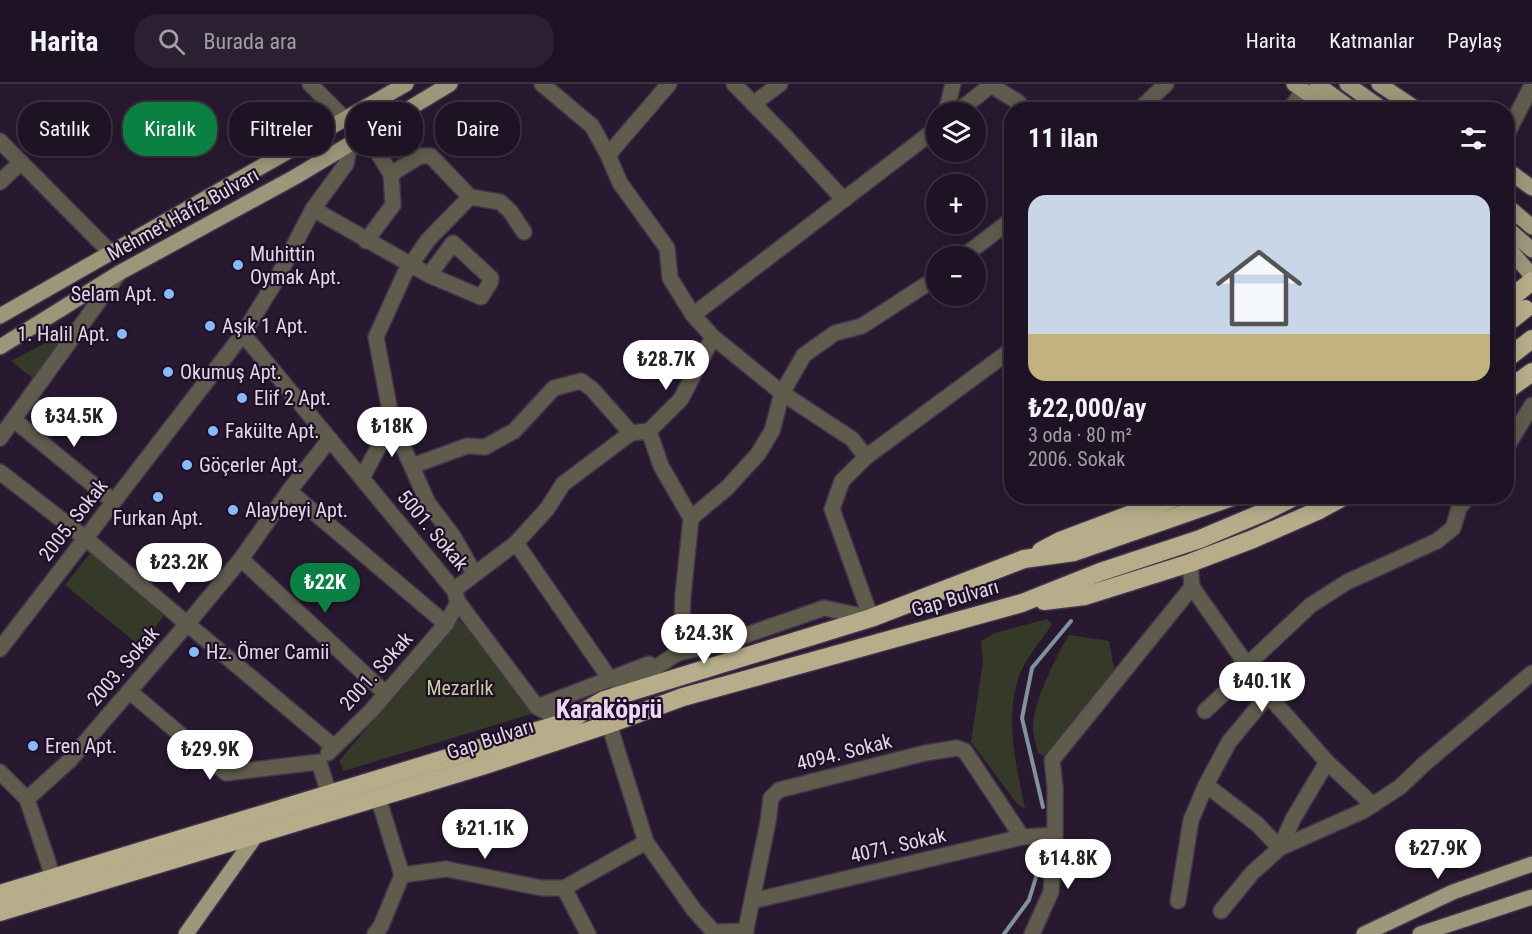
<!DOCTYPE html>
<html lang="tr">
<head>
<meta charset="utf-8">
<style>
	body { margin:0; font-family:"Roboto Condensed",sans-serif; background:#2b2031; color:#f1f3f6; height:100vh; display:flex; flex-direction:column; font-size:22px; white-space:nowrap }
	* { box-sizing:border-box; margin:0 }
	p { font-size:20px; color:#a19ea6 }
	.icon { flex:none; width:33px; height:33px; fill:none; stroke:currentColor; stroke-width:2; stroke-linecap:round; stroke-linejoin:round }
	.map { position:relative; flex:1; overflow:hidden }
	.drawer { position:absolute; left:1004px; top:18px; width:510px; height:402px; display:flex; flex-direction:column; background:#1e1324; border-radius:24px; box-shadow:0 3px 15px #0003,0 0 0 2px #3c3241 }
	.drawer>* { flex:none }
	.hud { position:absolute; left:18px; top:18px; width:570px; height:54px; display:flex; gap:12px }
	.tools { position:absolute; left:926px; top:18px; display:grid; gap:12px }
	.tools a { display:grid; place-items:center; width:60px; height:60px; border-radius:50%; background:#1e1324; box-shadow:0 3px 15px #0003,0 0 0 2px #3c3241; font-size:30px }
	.price { position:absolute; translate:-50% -51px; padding:0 14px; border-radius:21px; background:#fff; color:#222; font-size:20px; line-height:39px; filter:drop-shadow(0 2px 3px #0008) }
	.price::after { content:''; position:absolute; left:50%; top:36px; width:18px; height:14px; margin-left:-9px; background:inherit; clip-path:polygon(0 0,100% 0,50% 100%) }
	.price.selected { background:#0b8043; color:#fff }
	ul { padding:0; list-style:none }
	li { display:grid; align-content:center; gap:12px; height:318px; padding:0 24px }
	li span { display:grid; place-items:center; height:186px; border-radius:18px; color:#555 }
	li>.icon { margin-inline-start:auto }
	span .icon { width:108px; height:108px; fill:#fffc; stroke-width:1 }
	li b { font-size:26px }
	h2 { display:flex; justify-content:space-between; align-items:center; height:72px; padding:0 24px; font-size:26px }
	.chip { padding:0 21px; border-radius:24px; background:#1e1324; box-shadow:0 3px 15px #0003,0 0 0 2px #3c3241; font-size:21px; line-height:54px }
	.chip.selected { background:#0b8043; color:#fff }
	header { display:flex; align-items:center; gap:36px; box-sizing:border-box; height:84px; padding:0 30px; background:#1e1324; border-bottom:2px solid #3c3241 }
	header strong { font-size:28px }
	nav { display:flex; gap:33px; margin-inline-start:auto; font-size:21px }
	.search { width:420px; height:54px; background:#2b2031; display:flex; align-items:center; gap:15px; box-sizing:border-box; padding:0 21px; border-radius:24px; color:#a19ea6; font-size:22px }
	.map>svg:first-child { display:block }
</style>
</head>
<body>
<header>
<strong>Harita</strong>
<div class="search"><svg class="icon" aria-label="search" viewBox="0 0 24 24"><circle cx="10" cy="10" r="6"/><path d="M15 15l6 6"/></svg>Burada ara</div>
<nav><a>Harita</a><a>Katmanlar</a><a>Paylaş</a></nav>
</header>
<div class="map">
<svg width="1532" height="850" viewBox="0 0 1532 850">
	<rect width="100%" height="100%" fill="#281930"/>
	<g fill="#353928">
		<path d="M75 244 34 295 11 277Z"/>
		<path d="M92 467 167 528 140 562 65 501Z"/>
		<path d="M459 535 463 541 470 537 531 630 344 687 339 677Z"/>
		<path d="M1047 535 1052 540C1041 557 1024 576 1018 595 1005 638 1016 681 1025 724L1018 721 971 658 983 577 981 557 995 549Z"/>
		<path d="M1069 551 1109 557 1116 595 1047 674 1038 669C1036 662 1034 654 1033 646 1031 621 1056 573 1069 551Z"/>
	</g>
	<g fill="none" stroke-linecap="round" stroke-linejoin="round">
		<g stroke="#7f939c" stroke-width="4">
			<path d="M1043 723 1022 634 1032 584 1071 537"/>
			<path d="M1004 850 1029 816 1041 777"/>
		</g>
		<defs>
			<g id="minor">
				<path d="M310 0 346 36 366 50 391 90 393 121 366 157"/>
				<path d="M542 0 592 42 608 71 620 99 667 164 670 194 693 231 713 253 681 315 649 347 661 382 691 434 683 511 681 567 616 609"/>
				<path d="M734 0 786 53 844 116"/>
				<path d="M989 0 1018 18 1025 26"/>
				<path d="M753 20 780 0"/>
				<path d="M1139 26 1166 0"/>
				<path d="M1290 26 1303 6"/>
				<path d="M946 28 953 0"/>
				<path d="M957 28 990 2"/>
				<path d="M1506 52 1532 1"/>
				<path d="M0 57 111 169"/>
				<path d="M608 71 669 0"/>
				<path d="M391 90 420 72H431L470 113 500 118 510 127 524 148"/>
				<path d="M0 98 21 78"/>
				<path d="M470 113 428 156 405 189 376 253 392 338 428 419 453 452 474 489"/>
				<path d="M313 125 429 191 481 213 490 199 491 194 453 159 429 191"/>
				<path d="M964 172 1011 136"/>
				<path d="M693 231 936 45"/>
				<path d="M243 250 454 506 458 518 537 623 566 638"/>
				<path d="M713 253 782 309 852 355 866 373"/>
				<path d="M14 336 113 417"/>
				<path d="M0 354 119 189"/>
				<path d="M1506 364 1532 321"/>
				<path d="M412 382 467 362 485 363 514 347 554 304 581 297 592 305 631 349 649 347"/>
				<path d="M0 388 85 454 334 663"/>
				<path d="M362 394 392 338"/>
				<path d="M289 407 446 540"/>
				<path d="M691 434 727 404 758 370 772 347 782 309 804 271 835 249 862 242 936 194"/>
				<path d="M516 459 610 595"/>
				<path d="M241 475 385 609"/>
				<path d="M1192 503 1268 611 1327 678 1373 721"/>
				<path d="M454 506 516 459 547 425 563 400 631 349"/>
				<path d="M871 534 832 425 842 397 866 373 1011 266"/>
				<path d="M0 565 243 250 275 198 313 125 346 80 350 60"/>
				<path d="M674 570 726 558 824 524 871 534"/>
				<path d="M129 607 226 689 319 678 329 710"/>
				<path d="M537 623 649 580"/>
				<path d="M1205 627 1238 596 1248 580 1311 521 1347 498 1437 457 1453 444 1459 424 1469 412"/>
				<path d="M609 640 646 758 694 826 714 848 746 847"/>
				<path d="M328 669 371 627 446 540 458 518"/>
				<path d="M0 688 27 715 53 793"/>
				<path d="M1206 701 1257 740 1280 764 1293 735 1327 678"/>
				<path d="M378 713 402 791"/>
				<path d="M27 715 69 677 188 539 241 475 289 407 330 355"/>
				<path d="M564 804 588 850"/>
				<path d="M752 817 1022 753 1055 751"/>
				<path d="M1178 817 1191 736 1206 701 1229 658 1268 611"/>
				<path d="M1221 827 1252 789 1280 764 1363 727 1400 703 1423 681 1532 589"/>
				<path d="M375 850 381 842 402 791 446 785 542 804H564L646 758"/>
				<path d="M745 850 768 738 771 714 779 706 925 669 957 664 965 667 1022 753"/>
				<path d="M1032 850 1051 808 1055 751V703L1052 676 1192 503 1190 479"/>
			</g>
			<g id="major">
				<path d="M1294 0 1332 26"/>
				<path d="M1317 0 1353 26"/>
				<path d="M1347 0 1384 26"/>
				<path d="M1379 0 1418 26"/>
				<path d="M1506 85 1532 104"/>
				<path d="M1506 121 1532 143"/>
				<path d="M1506 143 1532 166"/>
				<path d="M1506 161 1532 192"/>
				<path d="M0 232 406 0"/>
				<path d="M0 263 119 189 295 93 450 0"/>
				<path d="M186 850 257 750"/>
				<path d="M1364 850 1453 808 1532 780"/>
				<path d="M1420 850 1532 813"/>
			</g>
			<g id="highway">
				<path d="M1506 218 1532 197"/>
				<path d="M1506 240 1525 225"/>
				<path d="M1506 275 1532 255"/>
				<path d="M1506 307 1532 288"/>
				<path d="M1041 467 1060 457 1179 412"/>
				<path d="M1044 517 1085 512 1190 479 1253 455 1317 427 1345 412"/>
				<path d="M0 810 566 638 604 616 871 534 1024 475 1074 468 1235 412"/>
				<path d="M0 828 479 683 609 640 683 613 1022 519 1100 488 1200 455 1264 428 1296 412"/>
			</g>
		</defs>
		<use href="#minor" stroke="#42344a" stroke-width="18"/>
		<use href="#major" stroke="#42344a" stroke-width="18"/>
		<use href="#highway" stroke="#42344a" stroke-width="21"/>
		<use href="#minor" stroke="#5f5b4d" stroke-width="15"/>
		<use href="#major" stroke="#9e967a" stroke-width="15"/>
		<use href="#highway" stroke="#b7ad8b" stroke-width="18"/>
	</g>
	<g fill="#86bbfb" stroke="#1f0f26" stroke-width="2">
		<circle cx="238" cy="181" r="6"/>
		<circle cx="169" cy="210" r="6"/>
		<circle cx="210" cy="242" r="6"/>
		<circle cx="122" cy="250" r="6"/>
		<circle cx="168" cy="288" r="6"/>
		<circle cx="242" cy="314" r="6"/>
		<circle cx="213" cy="347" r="6"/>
		<circle cx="187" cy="381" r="6"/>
		<circle cx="158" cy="413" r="6"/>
		<circle cx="233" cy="426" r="6"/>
		<circle cx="194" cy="568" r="6"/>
		<circle cx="33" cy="662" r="6"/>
	</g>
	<g text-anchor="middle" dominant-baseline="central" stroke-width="4.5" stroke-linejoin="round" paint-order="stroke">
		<g font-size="20" fill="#e2d7e7" stroke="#1f0f26">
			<text transform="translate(183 130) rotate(-29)">Mehmet Hafız Bulvarı</text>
			<text transform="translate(73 436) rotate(-52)">2005. Sokak</text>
			<text transform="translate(433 446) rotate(50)">5001. Sokak</text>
			<text transform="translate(955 514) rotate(-16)">Gap Bulvarı</text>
			<text transform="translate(123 582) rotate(-49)">2003. Sokak</text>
			<text transform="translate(376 587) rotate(-48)">2001. Sokak</text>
			<text transform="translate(490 655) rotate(-18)">Gap Bulvarı</text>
			<text transform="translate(844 668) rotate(-14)">4094. Sokak</text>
			<text transform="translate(898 761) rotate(-13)">4071. Sokak</text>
		</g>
		<g font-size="20" fill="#e2d7e7" stroke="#1f0f26" text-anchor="start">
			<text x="250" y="170">Muhittin<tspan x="250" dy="23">Oymak Apt.</tspan></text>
			<text x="157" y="210" text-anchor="end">Selam Apt.</text>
			<text x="222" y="242">Aşık 1 Apt.</text>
			<text x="110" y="250" text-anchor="end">1. Halil Apt.</text>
			<text x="180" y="288">Okumuş Apt.</text>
			<text x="254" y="314">Elif 2 Apt.</text>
			<text x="225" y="347">Fakülte Apt.</text>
			<text x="199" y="381">Göçerler Apt.</text>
			<text x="245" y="426">Alaybeyi Apt.</text>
			<text x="158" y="434" text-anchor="middle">Furkan Apt.</text>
			<text x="206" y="568">Hz. Ömer Camii</text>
			<text x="45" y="662">Eren Apt.</text>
		</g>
		<g font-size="20" fill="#c3cf9c" stroke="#1f0f26">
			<text x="460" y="604">Mezarlık</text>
		</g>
		<g font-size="26" font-weight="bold" fill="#ecd7f7" stroke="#1f0f26">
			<text x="609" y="625">Karaköprü</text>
		</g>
	</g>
</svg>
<div class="tools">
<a><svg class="icon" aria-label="layers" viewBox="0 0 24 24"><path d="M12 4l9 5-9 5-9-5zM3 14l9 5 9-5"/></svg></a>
<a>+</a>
<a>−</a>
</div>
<b class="price" style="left:666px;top:307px">₺28.7K</b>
<b class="price" style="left:74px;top:364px">₺34.5K</b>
<b class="price" style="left:392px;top:374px">₺18K</b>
<b class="price" style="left:179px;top:510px">₺23.2K</b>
<b class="price selected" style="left:325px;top:530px">₺22K</b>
<b class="price" style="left:704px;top:581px">₺24.3K</b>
<b class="price" style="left:1262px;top:629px">₺40.1K</b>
<b class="price" style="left:210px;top:697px">₺29.9K</b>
<b class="price" style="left:485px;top:776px">₺21.1K</b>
<b class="price" style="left:1438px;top:796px">₺27.9K</b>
<b class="price" style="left:1068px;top:806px">₺14.8K</b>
<div class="hud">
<a class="chip">Satılık</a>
<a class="chip selected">Kiralık</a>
<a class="chip">Filtreler</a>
<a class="chip">Yeni</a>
<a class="chip">Daire</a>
</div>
<section class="drawer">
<h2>11 ilan<svg class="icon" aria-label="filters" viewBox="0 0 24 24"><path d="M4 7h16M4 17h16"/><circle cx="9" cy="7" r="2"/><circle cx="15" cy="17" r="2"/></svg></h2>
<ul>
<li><span style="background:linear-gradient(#c9d6e8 75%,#c2b280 0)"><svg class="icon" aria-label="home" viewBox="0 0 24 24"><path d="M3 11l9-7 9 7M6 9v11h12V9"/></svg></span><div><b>₺22,000/ay</b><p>3 oda · 80 m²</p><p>2006. Sokak</p></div></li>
</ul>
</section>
</div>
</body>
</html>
